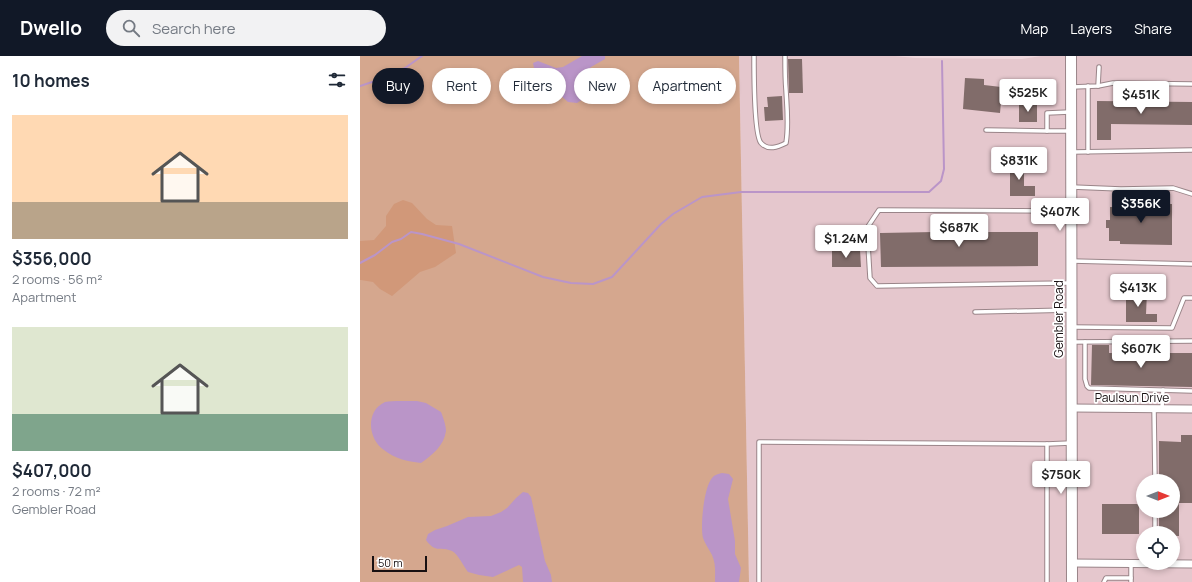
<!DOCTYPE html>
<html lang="en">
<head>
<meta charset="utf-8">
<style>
	body { margin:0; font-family:Manrope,sans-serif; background:#f2f2f3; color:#1f2937; height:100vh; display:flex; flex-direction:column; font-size:15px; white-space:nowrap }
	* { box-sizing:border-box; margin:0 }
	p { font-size:13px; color:#747a83 }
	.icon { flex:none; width:22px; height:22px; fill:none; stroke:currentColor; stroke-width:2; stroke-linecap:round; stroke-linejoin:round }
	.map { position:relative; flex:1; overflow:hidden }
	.side { display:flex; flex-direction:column; background:#fff; width:360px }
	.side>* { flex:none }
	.guide { position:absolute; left:12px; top:12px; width:380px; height:36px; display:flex; gap:8px }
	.needle { width:26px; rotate:90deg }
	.buttons { position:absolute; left:776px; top:418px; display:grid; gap:8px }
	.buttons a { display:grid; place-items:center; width:44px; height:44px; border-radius:50%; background:#fff; box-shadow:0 2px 6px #0003; font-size:20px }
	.scale { position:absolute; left:12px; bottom:10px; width:55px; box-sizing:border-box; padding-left:4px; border:2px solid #181012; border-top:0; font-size:11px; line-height:14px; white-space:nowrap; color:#181012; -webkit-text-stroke:3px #fff; paint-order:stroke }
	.price { position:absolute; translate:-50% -34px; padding:0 9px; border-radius:4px; background:#fff; color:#222; font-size:13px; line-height:26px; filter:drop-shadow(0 1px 2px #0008) }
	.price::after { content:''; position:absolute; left:50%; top:24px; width:12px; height:9px; margin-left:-6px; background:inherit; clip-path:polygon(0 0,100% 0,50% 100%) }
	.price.active { background:#111827; color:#fff }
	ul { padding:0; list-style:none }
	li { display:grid; align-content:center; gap:8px; height:212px; padding:0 12px }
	li span { display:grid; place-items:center; height:124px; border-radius:0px; color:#555 }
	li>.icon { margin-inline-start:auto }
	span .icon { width:72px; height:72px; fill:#fffc; stroke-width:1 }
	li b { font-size:17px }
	h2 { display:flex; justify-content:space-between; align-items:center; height:48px; padding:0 12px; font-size:17px }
	.chip { padding:0 14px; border-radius:18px; background:#fff; box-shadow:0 2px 6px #0003; font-size:14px; line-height:36px }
	.chip.active { background:#111827; color:#fff }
	header { display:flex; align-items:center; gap:24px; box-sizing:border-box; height:56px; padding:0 20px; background:#111827; color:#fff }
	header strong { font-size:19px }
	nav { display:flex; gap:22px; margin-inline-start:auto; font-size:14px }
	.search { width:280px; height:36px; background:#f2f2f3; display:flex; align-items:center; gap:10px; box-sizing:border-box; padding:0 14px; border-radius:22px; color:#747a83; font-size:15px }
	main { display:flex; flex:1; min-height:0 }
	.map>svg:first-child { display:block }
</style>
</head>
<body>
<header>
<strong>Dwello</strong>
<div class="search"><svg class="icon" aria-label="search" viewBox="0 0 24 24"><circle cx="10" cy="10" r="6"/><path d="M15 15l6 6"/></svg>Search here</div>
<nav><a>Map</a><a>Layers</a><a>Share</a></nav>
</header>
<main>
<section class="side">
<h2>10 homes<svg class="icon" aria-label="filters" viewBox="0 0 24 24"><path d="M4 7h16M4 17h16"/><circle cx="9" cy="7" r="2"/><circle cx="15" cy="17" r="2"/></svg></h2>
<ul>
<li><span style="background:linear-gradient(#ffd9b3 70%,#b9a48a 0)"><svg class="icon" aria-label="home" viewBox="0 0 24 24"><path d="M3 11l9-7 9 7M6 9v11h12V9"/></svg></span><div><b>$356,000</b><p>2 rooms · 56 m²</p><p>Apartment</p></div></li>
<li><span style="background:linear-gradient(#dfe7d0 70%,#7fa58c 0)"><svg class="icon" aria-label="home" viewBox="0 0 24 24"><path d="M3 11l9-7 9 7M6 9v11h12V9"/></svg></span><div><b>$407,000</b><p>2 rooms · 72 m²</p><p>Gembler Road</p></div></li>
</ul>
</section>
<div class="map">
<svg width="832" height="526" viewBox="0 0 832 526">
	<rect width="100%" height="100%" fill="#f0d8dd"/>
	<path fill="#e5c7cd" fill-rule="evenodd" d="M379 0H535L555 2 662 3 681 0H832V526H389ZM783 425H813V455H783ZM783 477H813V507H783Z"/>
	<path fill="#d5a78e" d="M0 0H379L389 526H0Z"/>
	<path fill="#d19879" d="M43 144 52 147 67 163 76 169 92 170 96 197 75 211 60 216 32 240 20 233 13 226 1 224H0V185L14 184 26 170V160L34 148Z"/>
	<g fill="#ba95c8">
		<path d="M222 0H245V3L231 11 226 16 228 36 223 43 217 47 208 46 200 39 191 23 174 12 173 7 178 5 196 12 203 11Z"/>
		<path d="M40 345H57L66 347 81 356C83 361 86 369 86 375 84 390 72 399 61 407 47 405 35 403 24 394 8 383 5 355 25 346 29 345 35 345 40 345Z"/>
		<path d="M362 417 369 418 373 423 368 443 375 485V498L381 512 379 526H355C355 516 356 508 352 499 349 493 345 488 343 482 340 470 344 431 352 422 354 419 358 418 362 417Z"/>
		<path d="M163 436 168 437 171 441 185 505 191 519 192 526H163L162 511 159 509 133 521 119 519 108 516C104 511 98 498 92 495 81 490 76 498 66 484L68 478 75 474 87 470 108 461 131 460 141 456 147 452 156 442Z"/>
	</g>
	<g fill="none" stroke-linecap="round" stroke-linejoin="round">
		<g stroke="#ba95c8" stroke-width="2">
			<path d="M0 30 18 24 45 12 62 0"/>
			<path d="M0 207 15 199 32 186 41 183 51 176 62 178 99 188 183 221 211 227 233 228 252 221 301 168 313 158 342 141 381 136H569L581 125 584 113 582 5"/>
		</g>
	</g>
	<g fill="#816c6a">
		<path d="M428 3H442L443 37H429Z"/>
		<path d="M605 22 624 23V29L659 33 658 48 641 46 640 57 603 53Z"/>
		<path d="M422 40 423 64 405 65 404 51H408L407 41Z"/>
		<path d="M737 45 832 46V69L751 68V84H737Z"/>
		<rect x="659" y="48" width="18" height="18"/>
		<path d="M650 106H664V130H675V140H650Z"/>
		<path d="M760 147 812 148V189L760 188V185H749V172H746V164H750V151H760Z"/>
		<path d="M574 163H607V176H678V210L521 211 520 177 574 176Z"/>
		<path d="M472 194H500L501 211H472Z"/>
		<path d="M766 236H787L786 258H797V266H766Z"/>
		<path d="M732 289H749V297H832V331L731 329Z"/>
		<path d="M821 379H832V447H819V480H813V477H799V455H813V425H799V385L821 386Z"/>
		<rect x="742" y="448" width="37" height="30"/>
	</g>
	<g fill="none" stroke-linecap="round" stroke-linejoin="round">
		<defs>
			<g id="lane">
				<path d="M394 0C394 14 394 79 401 87 408 95 418 91 426 87 429 69 427 52 426 34 425 23 425 11 425 0"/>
				<path d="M728 30V96"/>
				<path d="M738 30 739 11"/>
				<path d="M712 31 738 30 753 27 832 28"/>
				<path d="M710 56 687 57V75H711"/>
				<path d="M626 74 687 75"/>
				<path d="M713 96 832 94"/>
				<path d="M712 131 761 133 813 132 832 138"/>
				<path d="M712 205 832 208"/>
				<path d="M710 227 517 230 510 222 507 172 519 154 711 155"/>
				<path d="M615 256 710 254"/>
				<path d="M713 271 812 272 824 242H832"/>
				<path d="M713 286 832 285"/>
				<path d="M725 286V323L727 330 729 332 832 335"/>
				<path d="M794 352 795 425"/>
				<path d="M802 352 803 334"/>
				<path d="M795 455V477"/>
				<path d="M399 526V386L687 388"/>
				<path d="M687 526V388L711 387"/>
				<path d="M744 526 746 522H771"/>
				<path d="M771 526V507"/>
			</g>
			<g id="street">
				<path d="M712 352 832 353"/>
				<path d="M712 507 832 508"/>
			</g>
			<path id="secondary" d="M711 0 712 526"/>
		</defs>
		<use href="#lane" stroke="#9a8589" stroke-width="5.5"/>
		<use href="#street" stroke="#9a8589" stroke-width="9"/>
		<use href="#secondary" stroke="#9a8589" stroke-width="12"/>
		<use href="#lane" stroke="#fff" stroke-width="3.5"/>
		<use href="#street" stroke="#fff" stroke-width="7"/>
		<use href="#secondary" stroke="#fff" stroke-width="10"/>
	</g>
	<g text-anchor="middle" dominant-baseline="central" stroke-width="3.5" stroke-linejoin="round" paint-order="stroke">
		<g font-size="12" fill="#181012" stroke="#fff">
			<text transform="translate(698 263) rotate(-90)">Gembler Road</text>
			<text x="772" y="341">Paulsun Drive</text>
		</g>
	</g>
</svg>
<div class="buttons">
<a><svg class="needle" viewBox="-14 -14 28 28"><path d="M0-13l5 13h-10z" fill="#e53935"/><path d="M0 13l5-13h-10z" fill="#747a83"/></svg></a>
<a><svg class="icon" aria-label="locate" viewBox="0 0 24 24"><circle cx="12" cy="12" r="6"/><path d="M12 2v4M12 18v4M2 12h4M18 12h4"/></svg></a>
</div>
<div class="scale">50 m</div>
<b class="price" style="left:668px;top:57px">$525K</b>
<b class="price" style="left:781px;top:59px">$451K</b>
<b class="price" style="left:659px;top:125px">$831K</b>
<b class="price active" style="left:781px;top:168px">$356K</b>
<b class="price" style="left:700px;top:176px">$407K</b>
<b class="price" style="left:599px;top:192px">$687K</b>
<b class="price" style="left:486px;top:203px">$1.24M</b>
<b class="price" style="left:778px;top:252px">$413K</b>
<b class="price" style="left:781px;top:313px">$607K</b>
<b class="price" style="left:701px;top:439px">$750K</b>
<div class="guide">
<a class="chip active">Buy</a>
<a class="chip">Rent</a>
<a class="chip">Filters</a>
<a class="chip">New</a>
<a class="chip">Apartment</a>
</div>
</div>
</main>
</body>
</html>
